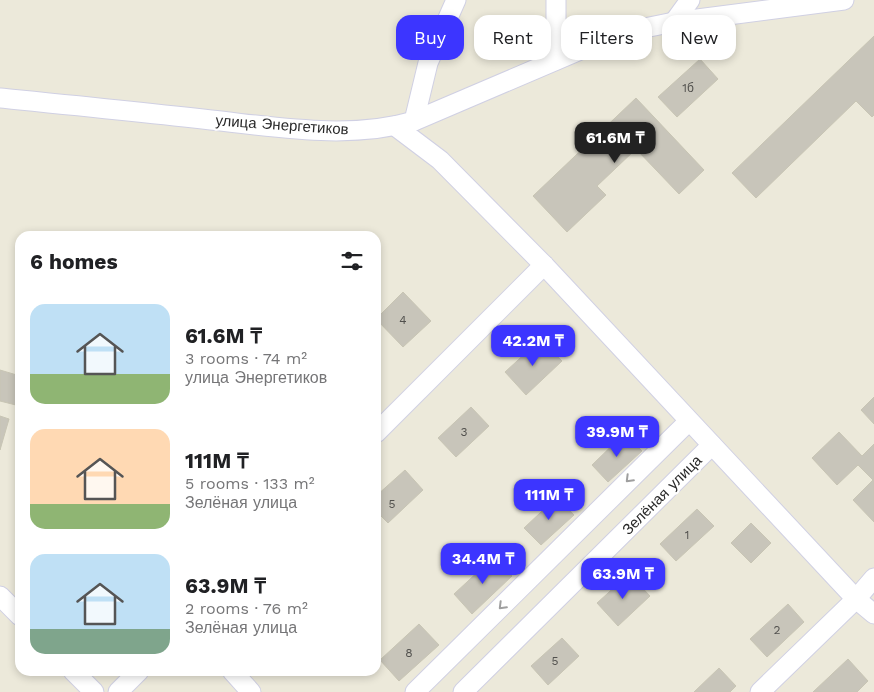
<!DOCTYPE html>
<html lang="en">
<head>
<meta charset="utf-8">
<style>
	body { margin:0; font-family:"Work Sans",sans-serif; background:#f2f2f2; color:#202124; height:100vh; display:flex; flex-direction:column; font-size:19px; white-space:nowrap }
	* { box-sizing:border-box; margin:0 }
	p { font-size:16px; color:#757577 }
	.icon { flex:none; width:28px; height:28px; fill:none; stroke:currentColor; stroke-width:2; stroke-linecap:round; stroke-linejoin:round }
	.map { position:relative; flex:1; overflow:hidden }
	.sheet { position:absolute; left:15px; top:231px; width:366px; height:445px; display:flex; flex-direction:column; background:#fff; border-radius:15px; box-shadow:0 2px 8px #0003 }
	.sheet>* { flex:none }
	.guide { position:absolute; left:396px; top:15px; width:402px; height:45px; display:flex; gap:10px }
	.price { position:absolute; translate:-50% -42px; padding:0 11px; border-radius:10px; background:#3c35ff; color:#fff; font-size:16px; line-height:32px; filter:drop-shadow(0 1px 2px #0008) }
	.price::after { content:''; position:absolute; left:50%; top:30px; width:15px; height:11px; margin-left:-8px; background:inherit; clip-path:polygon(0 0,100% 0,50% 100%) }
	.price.active { background:#222; color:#fff }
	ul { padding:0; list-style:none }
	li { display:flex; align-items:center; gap:15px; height:125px; padding:0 15px }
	li span { display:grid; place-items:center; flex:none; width:140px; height:100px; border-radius:15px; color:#555 }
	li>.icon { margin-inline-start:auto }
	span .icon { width:60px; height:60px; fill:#fffc; stroke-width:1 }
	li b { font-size:21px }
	h2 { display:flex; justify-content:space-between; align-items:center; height:60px; padding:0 15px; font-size:21px }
	.tag { padding:0 18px; border-radius:15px; background:#fff; box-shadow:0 2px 8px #0003; font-size:18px; line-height:45px }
	.tag.active { background:#3c35ff; color:#fff }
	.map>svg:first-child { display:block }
</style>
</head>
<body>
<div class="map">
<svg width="874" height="692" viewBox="0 0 874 692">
	<rect width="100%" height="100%" fill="#ece9da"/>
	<g fill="#c8c5ba" stroke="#c8c5b4">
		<path d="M874 36V115L872 117 856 101 756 198 732 173Z"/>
		<path d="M700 59 718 79 677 117 658 97Z"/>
		<path d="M636 98 704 170 679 194 636 149 597 186 606 195 567 232 533 196Z"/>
		<path d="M403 292 431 321 403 347 376 319Z"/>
		<path d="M541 339 562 361 526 395 505 372Z"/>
		<path d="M0 370 20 376V406L0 401Z"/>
		<path d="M874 397V424L861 410Z"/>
		<path d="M471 407 489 426 456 457 438 438Z"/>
		<path d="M0 416 9 419 0 450Z"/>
		<path d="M839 432 862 456 874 444V522L853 500 873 480 858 465 837 485 812 458Z"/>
		<path d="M625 433 642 451 608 482 592 465Z"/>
		<path d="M405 470 423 490 388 523 376 511V496Z"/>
		<path d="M557 497 574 515 541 545 524 528Z"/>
		<path d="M697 509 714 526 676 561 660 544Z"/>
		<path d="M751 523 771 543 751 563 731 543Z"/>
		<path d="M494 557 512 576 472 614 454 594Z"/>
		<path d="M629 574 650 596 618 626 597 603Z"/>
		<path d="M788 604 804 622 767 657 750 639Z"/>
		<path d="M419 624 439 645 399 681 380 660Z"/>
		<path d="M562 638 579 656 548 685 531 666Z"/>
		<path d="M848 659 868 681 857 692H813Z"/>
		<path d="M719 668 736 686 730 692H694Z"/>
		<path d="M84 671H97L90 678Z"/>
	</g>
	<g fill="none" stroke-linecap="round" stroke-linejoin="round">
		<defs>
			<g id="minor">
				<path d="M556 0V60"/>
				<path d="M674 22 690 0"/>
				<path d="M0 98C70 105 141 112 211 120 277 127 349 140 414 121L620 33 674 22 844 0"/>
				<path d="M414 121 428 63 456 0"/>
				<path d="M395 126 440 160 544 265 856 599 874 614"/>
				<path d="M376 433 544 265"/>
				<path d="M0 596 20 616"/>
				<path d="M73 671 94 692"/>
				<path d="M232 671 251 692"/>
				<path d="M118 692 139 671"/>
				<path d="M415 692 689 421"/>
				<path d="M463 692 712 445"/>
				<path d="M760 692 856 599 874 578"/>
			</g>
		</defs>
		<use href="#minor" stroke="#d0d0e3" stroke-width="21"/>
		<use href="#minor" stroke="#fff" stroke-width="19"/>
	</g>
	<defs><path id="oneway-chevron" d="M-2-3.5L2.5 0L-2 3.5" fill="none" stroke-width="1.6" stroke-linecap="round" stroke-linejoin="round" transform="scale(1.25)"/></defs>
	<g stroke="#9f9f9f">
		<use href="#oneway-chevron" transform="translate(629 479) rotate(135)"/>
		<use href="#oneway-chevron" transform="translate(502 606) rotate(135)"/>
	</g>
	<g text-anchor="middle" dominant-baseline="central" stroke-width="4.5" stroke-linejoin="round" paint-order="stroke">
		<g font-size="12" fill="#51504d">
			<text x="688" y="88">1б</text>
			<text x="403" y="320">4</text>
			<text x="464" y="432">3</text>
			<text x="392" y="504">5</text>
			<text x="687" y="535">1</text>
			<text x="777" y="630">2</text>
			<text x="409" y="653">8</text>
			<text x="555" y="661">5</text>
		</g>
		<g font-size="15" fill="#292929" stroke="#fff">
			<text transform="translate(282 125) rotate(4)">улица Энергетиков</text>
			<text transform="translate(662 495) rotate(-45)">Зелёная улица</text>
		</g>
	</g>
</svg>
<b class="price active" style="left:615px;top:164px">61.6M ₸</b>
<b class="price" style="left:533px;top:367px">42.2M ₸</b>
<b class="price" style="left:617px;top:458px">39.9M ₸</b>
<b class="price" style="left:549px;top:521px">111M ₸</b>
<b class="price" style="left:483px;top:585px">34.4M ₸</b>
<b class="price" style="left:623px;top:600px">63.9M ₸</b>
<div class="guide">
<a class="tag active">Buy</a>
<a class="tag">Rent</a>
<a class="tag">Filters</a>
<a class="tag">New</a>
</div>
<section class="sheet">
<h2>6 homes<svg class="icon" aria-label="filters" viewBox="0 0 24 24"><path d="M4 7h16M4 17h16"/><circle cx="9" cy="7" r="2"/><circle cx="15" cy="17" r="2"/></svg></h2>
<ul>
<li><span style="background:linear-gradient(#bfe0f5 70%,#8fb573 0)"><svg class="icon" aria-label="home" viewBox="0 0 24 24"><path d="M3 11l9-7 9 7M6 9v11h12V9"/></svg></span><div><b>61.6M ₸</b><p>3 rooms · 74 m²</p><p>улица Энергетиков</p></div></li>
<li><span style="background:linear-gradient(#ffd9b3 75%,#8fb573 0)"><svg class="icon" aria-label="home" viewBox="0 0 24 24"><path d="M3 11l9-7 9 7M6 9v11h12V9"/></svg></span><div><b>111M ₸</b><p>5 rooms · 133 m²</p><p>Зелёная улица</p></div></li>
<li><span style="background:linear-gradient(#bfe0f5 75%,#7fa58c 0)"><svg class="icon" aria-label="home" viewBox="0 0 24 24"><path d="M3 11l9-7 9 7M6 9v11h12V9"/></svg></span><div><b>63.9M ₸</b><p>2 rooms · 76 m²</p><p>Зелёная улица</p></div></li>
</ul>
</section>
</div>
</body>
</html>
